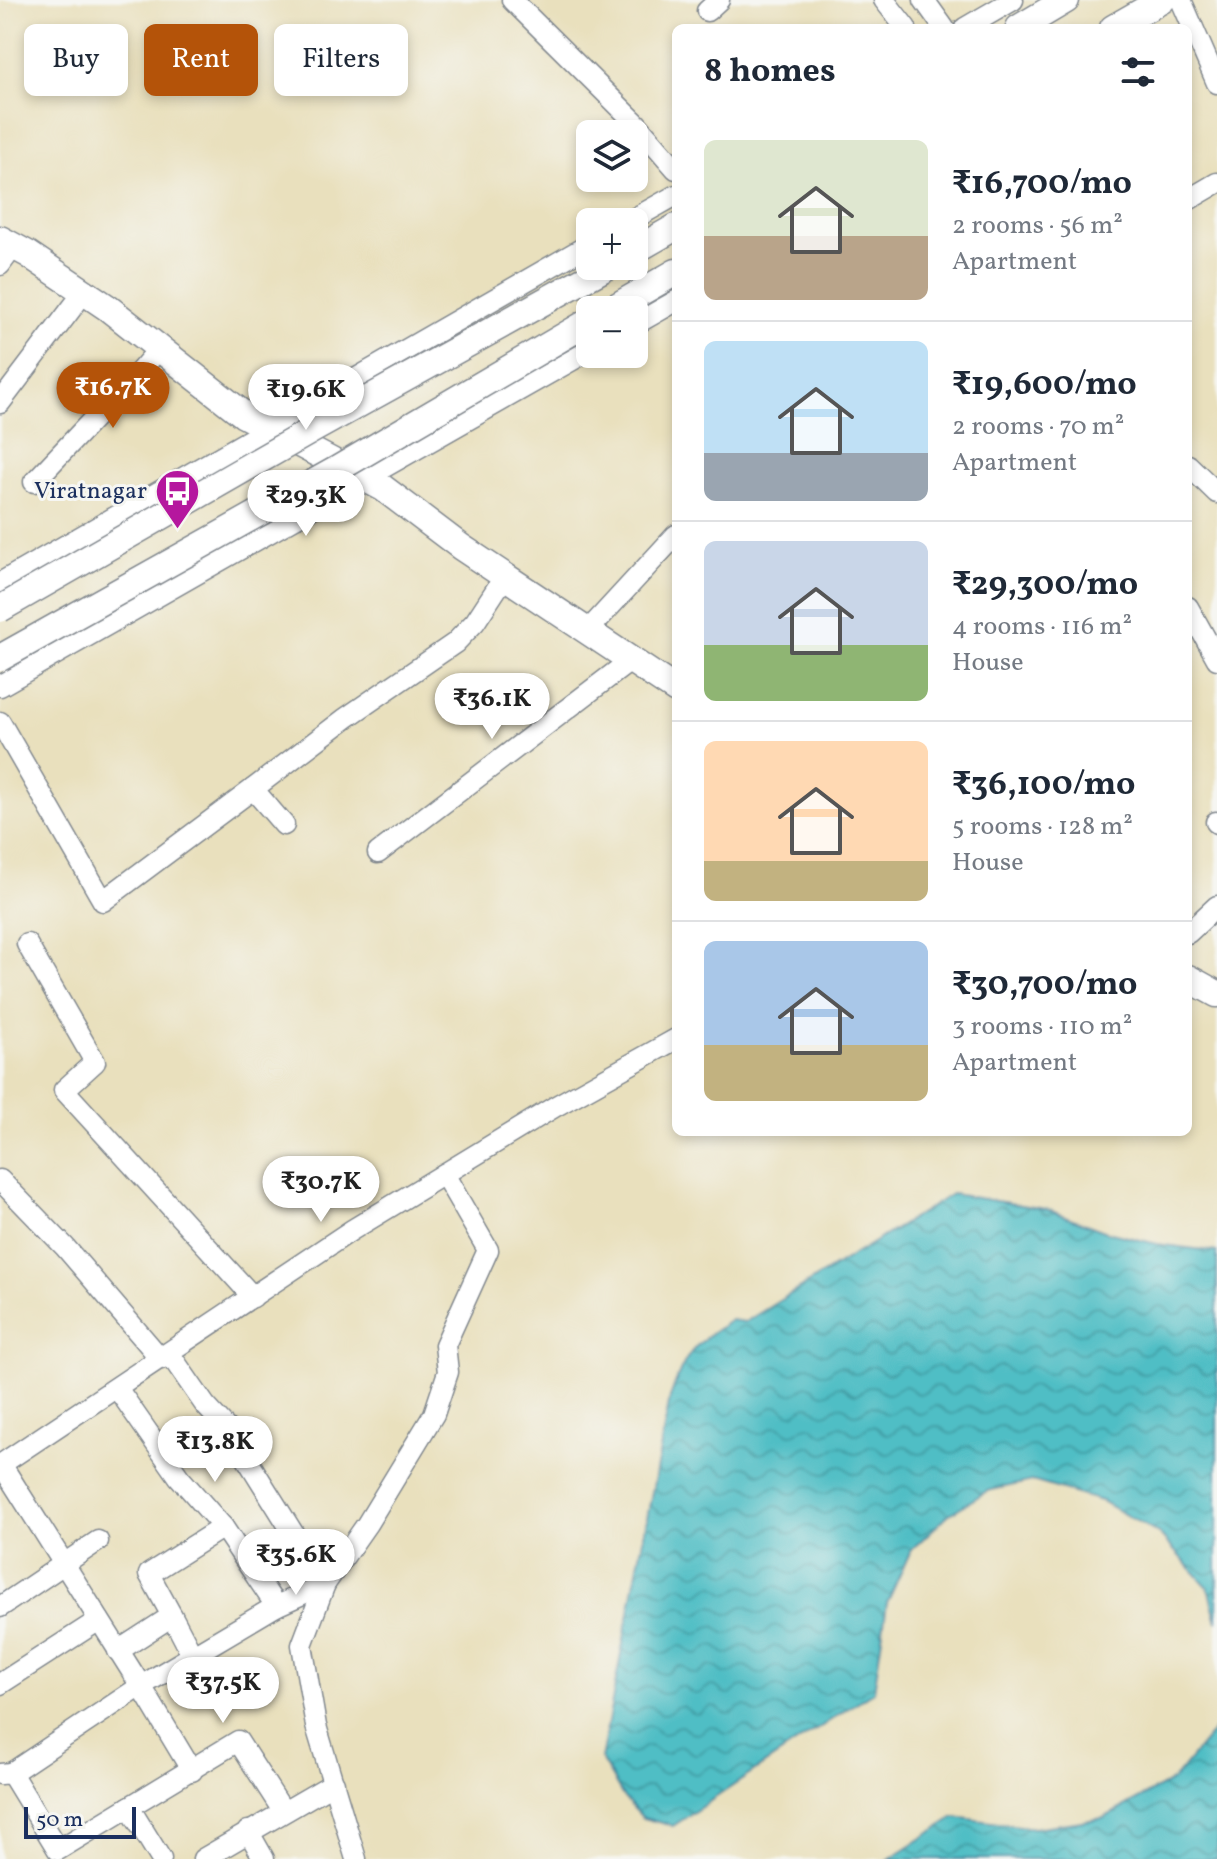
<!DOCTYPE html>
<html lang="en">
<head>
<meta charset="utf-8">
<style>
	body { margin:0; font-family:Vollkorn,serif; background:#f6f6f7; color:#1f2937; height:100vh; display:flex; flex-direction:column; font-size:30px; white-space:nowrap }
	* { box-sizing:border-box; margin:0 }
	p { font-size:26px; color:#747a83 }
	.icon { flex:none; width:44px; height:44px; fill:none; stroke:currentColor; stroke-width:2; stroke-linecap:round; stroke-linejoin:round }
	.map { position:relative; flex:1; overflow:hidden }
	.panel { position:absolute; left:672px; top:24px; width:520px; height:1112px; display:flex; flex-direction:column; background:#fff; border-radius:12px; box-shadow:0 4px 12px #0003 }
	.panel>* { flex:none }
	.top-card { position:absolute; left:24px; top:24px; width:528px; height:72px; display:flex; gap:16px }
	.buttons { position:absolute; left:576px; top:120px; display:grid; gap:16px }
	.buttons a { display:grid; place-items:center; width:72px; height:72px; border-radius:12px; background:#fff; box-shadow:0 4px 12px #0003; font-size:40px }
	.scale { position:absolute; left:24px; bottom:20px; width:112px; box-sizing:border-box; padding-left:8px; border:4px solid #1b2f5e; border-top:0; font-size:22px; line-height:28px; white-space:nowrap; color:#1b2f5e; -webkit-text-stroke:6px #f6f6f2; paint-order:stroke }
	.price { position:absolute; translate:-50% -68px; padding:0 18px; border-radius:28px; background:#fff; color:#222; font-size:26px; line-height:52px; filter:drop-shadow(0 2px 4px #0008) }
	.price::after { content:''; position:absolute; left:50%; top:48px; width:24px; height:18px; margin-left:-12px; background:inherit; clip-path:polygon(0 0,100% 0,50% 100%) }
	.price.current { background:#b45309; color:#fff }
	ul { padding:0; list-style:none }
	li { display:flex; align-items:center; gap:24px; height:200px; padding:0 32px }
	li+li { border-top:2px solid #e0e1e3 }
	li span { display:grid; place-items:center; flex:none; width:224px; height:160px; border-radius:12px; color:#555 }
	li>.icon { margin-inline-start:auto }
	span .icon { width:96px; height:96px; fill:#fffc; stroke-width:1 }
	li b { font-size:34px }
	h2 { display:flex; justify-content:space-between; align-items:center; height:96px; padding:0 32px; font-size:34px }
	.pill { padding:0 28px; border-radius:12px; background:#fff; box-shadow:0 4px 12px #0003; font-size:28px; line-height:72px }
	.pill.current { background:#b45309; color:#fff }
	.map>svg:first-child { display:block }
</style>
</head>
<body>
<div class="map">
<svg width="1217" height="1859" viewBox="0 0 1217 1859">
	<defs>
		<pattern id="water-waves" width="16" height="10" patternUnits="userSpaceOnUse" patternTransform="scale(2)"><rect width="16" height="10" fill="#4fbec5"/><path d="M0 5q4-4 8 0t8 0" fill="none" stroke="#419ba3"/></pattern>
	</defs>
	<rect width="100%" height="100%" fill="#f6f6f2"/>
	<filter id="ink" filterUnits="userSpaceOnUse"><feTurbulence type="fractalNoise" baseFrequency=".0125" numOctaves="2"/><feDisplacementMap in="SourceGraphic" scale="16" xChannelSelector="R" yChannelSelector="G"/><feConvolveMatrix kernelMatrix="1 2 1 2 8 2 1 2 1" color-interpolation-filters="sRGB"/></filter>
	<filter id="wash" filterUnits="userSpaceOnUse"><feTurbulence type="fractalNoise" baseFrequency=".006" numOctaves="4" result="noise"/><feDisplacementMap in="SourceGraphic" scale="32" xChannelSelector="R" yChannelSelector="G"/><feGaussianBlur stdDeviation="1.8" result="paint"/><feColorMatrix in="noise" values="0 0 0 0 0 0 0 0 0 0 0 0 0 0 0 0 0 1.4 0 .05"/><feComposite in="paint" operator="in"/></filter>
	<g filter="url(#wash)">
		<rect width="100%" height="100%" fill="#e9e0bd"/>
		<g fill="url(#water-waves)" stroke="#357692" stroke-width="2">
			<path d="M952 1194 1046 1209 1107 1232 1157 1244 1217 1252V1622L1208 1587 1159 1534 1101 1501 1032 1481 987 1491 948 1515 911 1550 887 1603 874 1691 673 1826 643 1818 624 1798 601 1759 670 1398C684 1354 693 1345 731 1320L745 1322Z"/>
			<path d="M1217 1726V1859H889L955 1817 1034 1828 1104 1818 1173 1780Z"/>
		</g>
	</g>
	<g filter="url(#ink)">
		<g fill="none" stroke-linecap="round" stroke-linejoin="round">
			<defs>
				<g id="minor">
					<path d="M512 0 637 124 676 169"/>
					<path d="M884 0 906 28"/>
					<path d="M924 0 944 28"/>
					<path d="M1181 0 1217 83"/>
					<path d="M707 11 719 0"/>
					<path d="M965 28 1013 0"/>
					<path d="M1188 200 1217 183"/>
					<path d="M628 222 676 195"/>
					<path d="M0 265 14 246"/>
					<path d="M634 325 676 301"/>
					<path d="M0 403 84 292"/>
					<path d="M1188 465 1217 493"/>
					<path d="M34 482 101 411 112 403 160 348"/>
					<path d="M0 583 590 244"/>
					<path d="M1188 607 1217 659"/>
					<path d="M595 623 676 535"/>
					<path d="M0 686 590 350"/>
					<path d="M0 722 103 901 253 789"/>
					<path d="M1216 822 1217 823"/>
					<path d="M284 825 253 789 346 718 455 643 475 622 505 576"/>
					<path d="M378 853 630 661"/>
					<path d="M1188 933 1217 906"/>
					<path d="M27 944 95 1062 64 1090 253 1297"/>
					<path d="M0 1180 65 1247 161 1359"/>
					<path d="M169 1353 205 1405 230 1432 325 1584 302 1645 316 1726 356 1859"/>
					<path d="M117 1388 179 1477 223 1527 276 1606"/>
					<path d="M1 1464 141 1686 276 1606 325 1584 367 1524 434 1414 448 1372 445 1345 488 1250 444 1174"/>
					<path d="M0 1465 352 1230 556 1106 676 1039"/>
					<path d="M0 1607 98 1541"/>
					<path d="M172 1616 193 1656"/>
					<path d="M118 1651 172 1616 149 1574 223 1527"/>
					<path d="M0 1684 99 1620"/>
					<path d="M11 1773 141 1686 192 1771"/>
					<path d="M0 1774 11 1773 58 1850 129 1807 161 1859"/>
					<path d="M129 1807 238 1741 283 1811"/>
					<path d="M248 1831 264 1859"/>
					<path d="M203 1859 334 1783"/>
				</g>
				<g id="major">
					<path d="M1019 28 1066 0"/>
					<path d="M1113 28 1162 0"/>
					<path d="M0 239 28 254 108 308 244 415 383 488 461 547 676 690"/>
					<path d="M634 251 676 227"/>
					<path d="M610 310 676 272"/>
					<path d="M1188 978 1217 994"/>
				</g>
			</defs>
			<use href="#minor" stroke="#82888e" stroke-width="23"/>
			<use href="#major" stroke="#82888e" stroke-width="29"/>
			<use href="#minor" stroke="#fff" stroke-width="20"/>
			<use href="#major" stroke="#fff" stroke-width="26"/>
			<defs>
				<g id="major-bridge">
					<path d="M0 609 314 429 608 266"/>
					<path d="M0 658 336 470 590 321"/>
				</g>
			</defs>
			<use href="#major-bridge" stroke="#82888e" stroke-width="29" stroke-linecap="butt"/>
			<use href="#major-bridge" stroke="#fff" stroke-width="26"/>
		</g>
	</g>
	<defs>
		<symbol id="bus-pin" viewBox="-11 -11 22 30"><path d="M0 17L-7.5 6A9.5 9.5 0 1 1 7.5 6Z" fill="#b5179e" stroke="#f6f6f2"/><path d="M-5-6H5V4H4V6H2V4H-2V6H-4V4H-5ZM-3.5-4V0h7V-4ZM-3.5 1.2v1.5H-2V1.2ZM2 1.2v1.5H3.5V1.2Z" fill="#fff"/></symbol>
	</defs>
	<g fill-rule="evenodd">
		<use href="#bus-pin" x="152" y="466" width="51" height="69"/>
	</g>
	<g text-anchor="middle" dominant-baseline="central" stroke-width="6" stroke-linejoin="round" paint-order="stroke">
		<g font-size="24" fill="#1b2f5e" stroke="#f6f6f2" text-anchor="end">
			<text x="147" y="492">Viratnagar</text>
		</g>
	</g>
</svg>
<div class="buttons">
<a><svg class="icon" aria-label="layers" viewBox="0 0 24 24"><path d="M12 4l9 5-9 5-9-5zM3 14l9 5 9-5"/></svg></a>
<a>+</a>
<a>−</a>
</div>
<div class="scale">50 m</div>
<b class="price current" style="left:113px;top:430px">₹16.7K</b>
<b class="price" style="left:306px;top:432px">₹19.6K</b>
<b class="price" style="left:306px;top:538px">₹29.3K</b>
<b class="price" style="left:492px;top:741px">₹36.1K</b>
<b class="price" style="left:321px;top:1224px">₹30.7K</b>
<b class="price" style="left:215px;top:1484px">₹13.8K</b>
<b class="price" style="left:296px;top:1597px">₹35.6K</b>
<b class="price" style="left:223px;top:1725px">₹37.5K</b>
<div class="top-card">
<a class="pill">Buy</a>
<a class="pill current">Rent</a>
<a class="pill">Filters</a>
</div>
<section class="panel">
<h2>8 homes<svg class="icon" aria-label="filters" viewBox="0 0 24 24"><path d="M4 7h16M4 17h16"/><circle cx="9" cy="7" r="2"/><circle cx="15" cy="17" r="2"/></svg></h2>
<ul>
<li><span style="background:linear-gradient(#dfe7d0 60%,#b9a48a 0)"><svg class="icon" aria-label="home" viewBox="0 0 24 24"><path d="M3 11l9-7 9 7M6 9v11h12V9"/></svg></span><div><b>₹16,700/mo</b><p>2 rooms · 56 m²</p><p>Apartment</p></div></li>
<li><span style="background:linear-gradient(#bfe0f5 70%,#9aa5b1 0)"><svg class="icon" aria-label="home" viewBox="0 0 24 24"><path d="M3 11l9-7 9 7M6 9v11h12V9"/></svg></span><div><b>₹19,600/mo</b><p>2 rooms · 70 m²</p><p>Apartment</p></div></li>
<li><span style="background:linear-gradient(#c9d6e8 65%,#8fb573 0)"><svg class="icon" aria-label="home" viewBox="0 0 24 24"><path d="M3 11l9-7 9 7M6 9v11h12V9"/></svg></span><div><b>₹29,300/mo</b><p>4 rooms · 116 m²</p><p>House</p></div></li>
<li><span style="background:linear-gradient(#ffd9b3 75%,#c2b280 0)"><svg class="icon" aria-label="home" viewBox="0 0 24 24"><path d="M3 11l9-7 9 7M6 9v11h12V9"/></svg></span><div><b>₹36,100/mo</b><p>5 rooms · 128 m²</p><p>House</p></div></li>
<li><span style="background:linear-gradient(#a9c7e8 65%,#c2b280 0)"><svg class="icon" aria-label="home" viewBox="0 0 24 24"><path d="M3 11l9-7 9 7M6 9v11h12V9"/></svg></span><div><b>₹30,700/mo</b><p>3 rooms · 110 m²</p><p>Apartment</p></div></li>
</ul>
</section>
</div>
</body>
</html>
